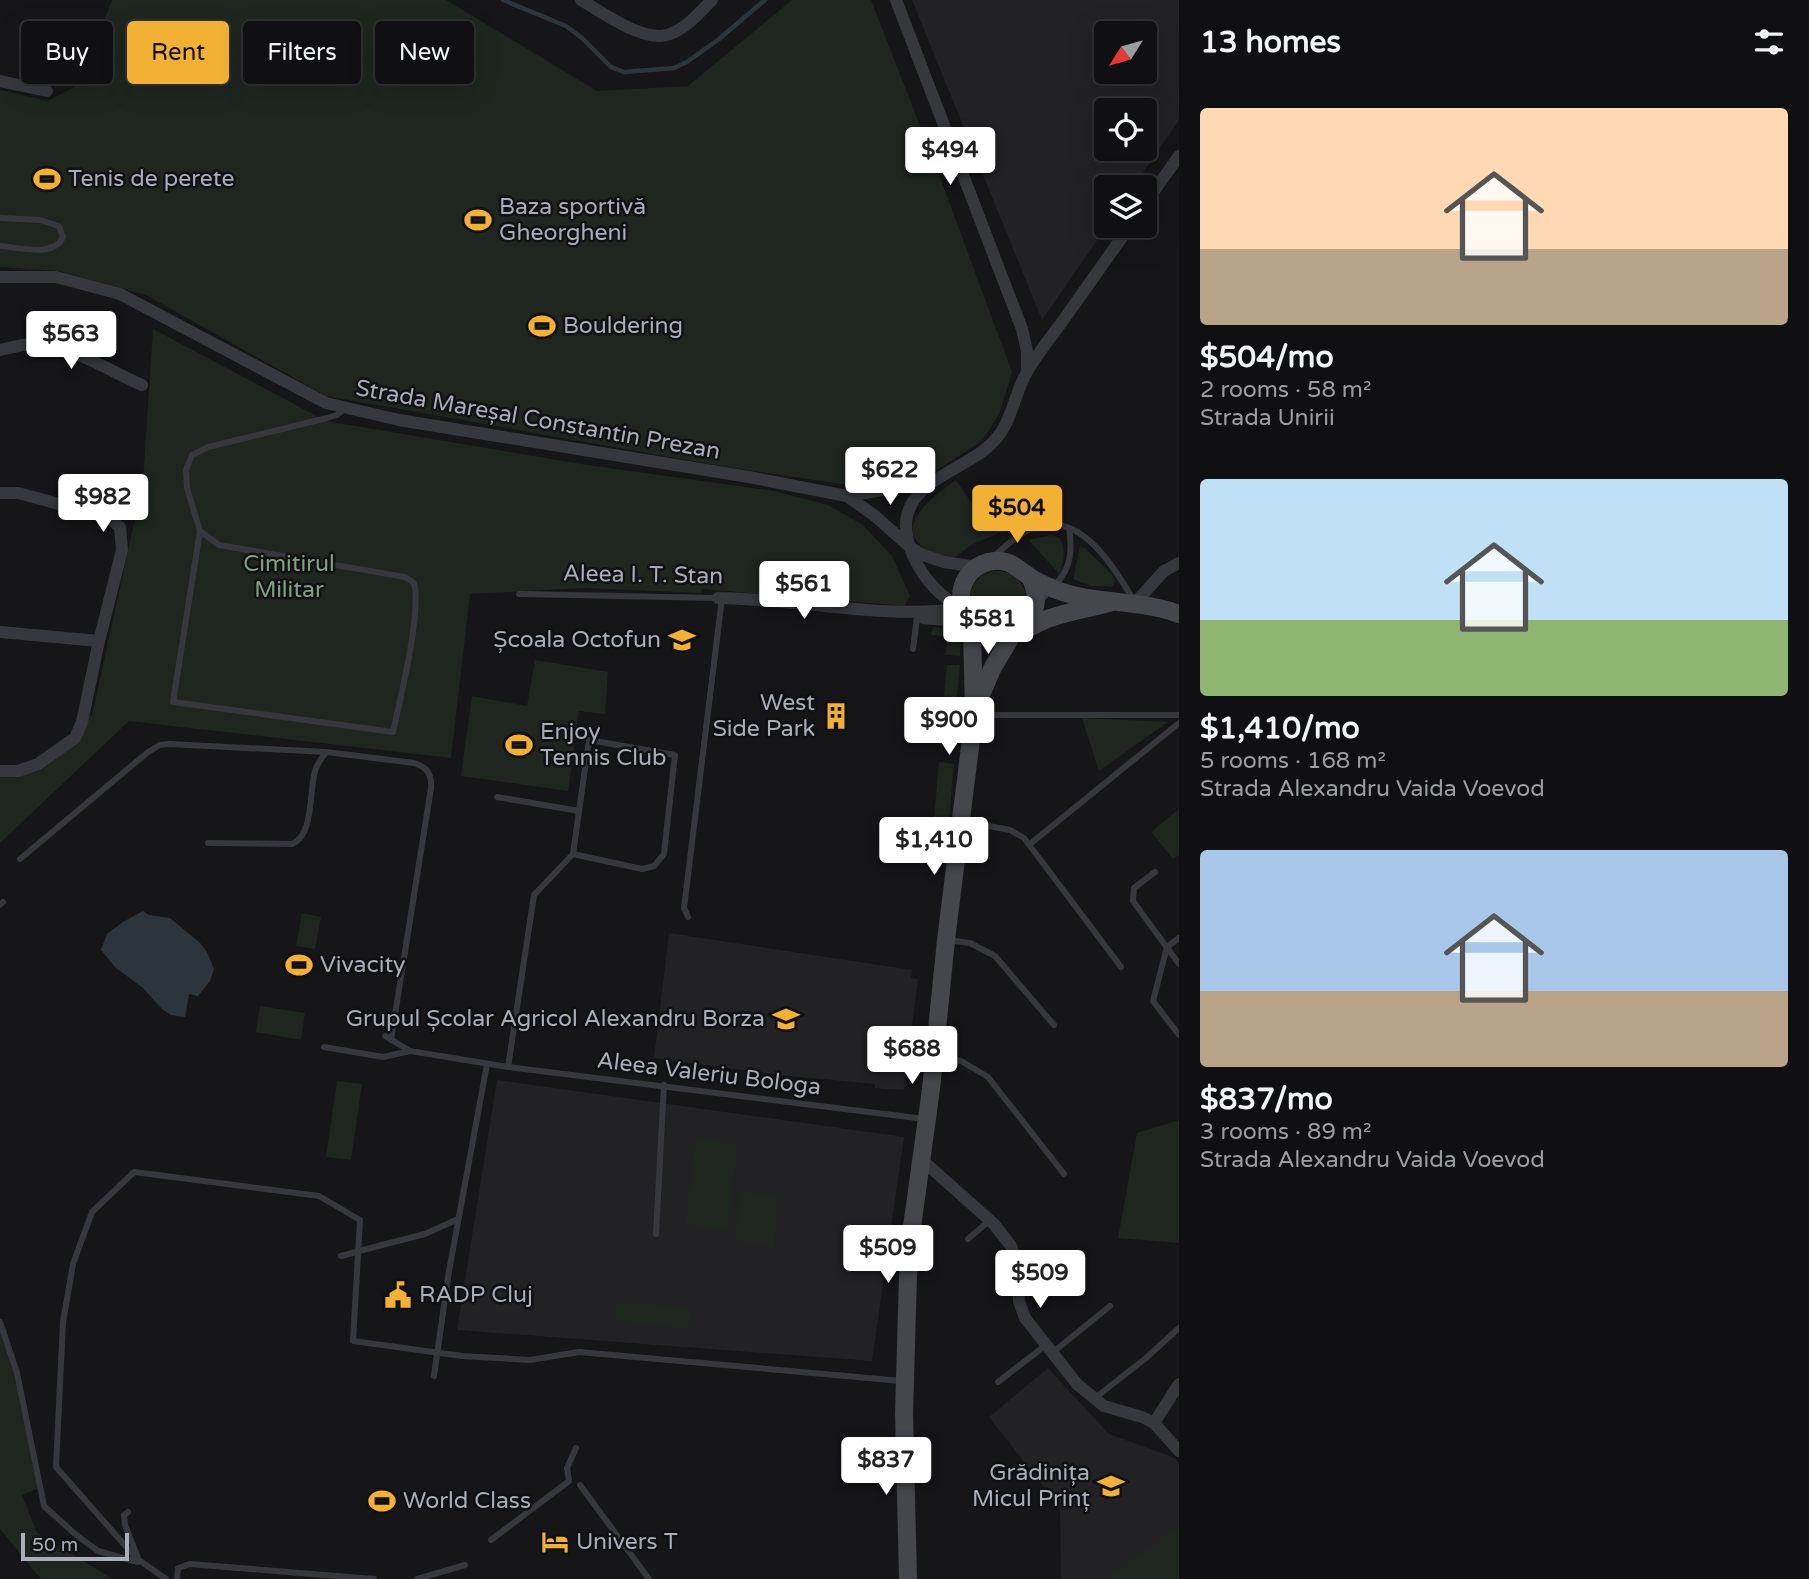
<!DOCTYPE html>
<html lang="en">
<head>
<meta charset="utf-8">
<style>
	body { margin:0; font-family:"Varela Round",sans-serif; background:#19191b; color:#f1f3f6; height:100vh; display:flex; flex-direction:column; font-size:26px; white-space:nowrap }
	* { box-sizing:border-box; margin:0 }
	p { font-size:23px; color:#9c9d9f }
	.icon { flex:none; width:38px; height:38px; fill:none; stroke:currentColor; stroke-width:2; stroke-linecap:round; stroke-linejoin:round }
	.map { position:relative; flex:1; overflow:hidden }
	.side { display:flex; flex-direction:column; background:#101012; width:630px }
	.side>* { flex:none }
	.top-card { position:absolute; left:21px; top:21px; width:665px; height:63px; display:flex; gap:14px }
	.needle { width:46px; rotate:233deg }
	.tools { position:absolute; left:1094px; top:21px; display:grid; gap:14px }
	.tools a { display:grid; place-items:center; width:63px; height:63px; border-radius:7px; background:#101012; box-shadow:0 7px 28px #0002,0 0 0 2px #303032; font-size:35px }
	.scale { position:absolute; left:21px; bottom:18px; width:108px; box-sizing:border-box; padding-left:7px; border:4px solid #a8adb8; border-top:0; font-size:19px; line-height:24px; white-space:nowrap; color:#a8adb8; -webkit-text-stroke:5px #111113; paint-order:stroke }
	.price { position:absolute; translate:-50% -60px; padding:0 16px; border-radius:7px; background:#fff; color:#222; font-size:23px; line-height:46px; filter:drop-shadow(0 2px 4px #0008) }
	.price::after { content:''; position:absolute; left:50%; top:42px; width:21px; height:16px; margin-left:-10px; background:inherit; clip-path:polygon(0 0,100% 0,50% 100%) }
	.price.selected { background:#f2b134; color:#111 }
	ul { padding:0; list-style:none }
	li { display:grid; align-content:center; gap:14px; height:371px; padding:0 21px }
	li span { display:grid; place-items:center; height:217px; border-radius:7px; color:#555 }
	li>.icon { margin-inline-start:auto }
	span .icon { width:126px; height:126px; fill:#fffc; stroke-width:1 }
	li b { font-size:30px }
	h2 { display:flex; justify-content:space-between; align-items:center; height:84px; padding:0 21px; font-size:30px }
	.pill { padding:0 24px; border-radius:7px; background:#101012; box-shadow:0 7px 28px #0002,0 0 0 2px #303032; font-size:24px; line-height:63px }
	.pill.selected { background:#f2b134; color:#111 }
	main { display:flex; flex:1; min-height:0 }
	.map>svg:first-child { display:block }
</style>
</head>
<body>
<main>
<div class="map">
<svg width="1179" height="1579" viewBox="0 0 1179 1579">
	<rect width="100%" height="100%" fill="#161618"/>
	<g fill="#222225" fill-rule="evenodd">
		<path d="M912 0H1179V120L1133 187H1106L1107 226 1042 320ZM1144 33V72H1106V33ZM1144 110V149H1106V110Z"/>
		<path d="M669 933 912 970 911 978 918 979 904 1090 875 1088V1084L779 1075 654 1058Z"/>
		<path d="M497 1080 904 1137 872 1361 457 1330Z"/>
		<path d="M1048 1368 1109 1434 1175 1458 1179 1464V1579H1061L1060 1508 989 1417Z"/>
	</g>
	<g fill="#1e261f">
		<path d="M112 0H446L597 91 688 86 792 0H871L938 172 1012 372 999 415 982 441 937 470 855 486 727 467 326 396 146 295 59 271 0 267V90L48 101 80 84Z"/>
		<path d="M153 329 326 421 587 465 774 491 828 505 863 525 892 556 910 596 904 606 702 589 701 593 585 588 470 594 451 758 129 721 0 843V771H18L75 738 84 714 92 716 143 482Z"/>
		<path d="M956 480 971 502 1011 525C997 536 988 537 973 544 965 548 959 557 950 558 940 559 933 555 925 549 891 525 937 494 956 480Z"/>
		<path d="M1051 535 1058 537C1067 548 1064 562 1059 574L1029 540Z"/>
		<path d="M1080 546 1085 548 1112 575 1115 580 1113 586H1091L1073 579Z"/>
		<circle cx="998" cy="599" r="28"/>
		<path d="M933 627C957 631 961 629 960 656L946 655 947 636 931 635Z"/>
		<path d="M535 660 608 672 605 714 579 711 568 791 461 776 472 696 527 706Z"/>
		<path d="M947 665H960L952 745 939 744Z"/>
		<path d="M1082 718 1168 722 1099 771Z"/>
		<path d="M939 762 954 764 947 843 932 842Z"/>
		<path d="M1179 809V855L1173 859 1151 832Z"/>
		<path d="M302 913 321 917 315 949 296 946Z"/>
		<path d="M260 1006 305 1013 301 1040 256 1032Z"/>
		<path d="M337 1081 362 1084 351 1160 326 1157Z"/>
		<path d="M1179 1120V1243L1118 1238 1137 1133Z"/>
		<path d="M695 1139 738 1144 728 1230 685 1225Z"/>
		<path d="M739 1191 778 1196 774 1249 735 1240Z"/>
		<path d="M616 1301 691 1309 689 1329 614 1321Z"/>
		<path d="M0 1322 17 1373 41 1487 22 1495 37 1533 113 1579H41L0 1529Z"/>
		<path d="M1179 1526V1579H1107Z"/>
	</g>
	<path fill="#2c353c" d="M143 911 149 915 170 918 200 943 207 952 214 969 210 981 198 996 189 994 185 1017 171 1015 162 1009 143 988 116 968 101 950 107 934 123 922Z"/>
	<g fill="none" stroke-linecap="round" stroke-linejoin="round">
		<path stroke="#2c353c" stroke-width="4.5" d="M503 0 566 26 582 38 611 67 624 72 674 68 687 62 719 39 765 0"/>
		<g stroke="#37383d" stroke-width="6">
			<path d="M0 218 40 220 59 226 63 237C54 258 19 247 0 246"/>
			<path d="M200 531 173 702 393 732C400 700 422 611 414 583L405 577 219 545 200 531 187 488 186 470 192 455 208 447 327 418 337 415 344 409"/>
			<path d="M994 556C1006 546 1018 534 1033 528 1080 509 1115 568 1134 601"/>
			<path d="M519 594 718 598"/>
			<path d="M1039 602C1065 576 1075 565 1069 528"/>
			<path d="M913 649 917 618"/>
			<path d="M974 715H1179"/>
			<path d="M497 797 579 811"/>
			<path d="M962 821 1010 830 1024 838 1121 967"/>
			<path d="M208 843 292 844C314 835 309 792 315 771 317 764 322 758 326 752L414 763C427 767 432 774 431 788L391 1040"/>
			<path d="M1030 844 1179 723"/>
			<path d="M925 855 955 858"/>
			<path d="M20 859 148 752 160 745 169 744 326 752"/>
			<path d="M1155 872 1134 888 1133 901 1179 964"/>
			<path d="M0 905 3 902"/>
			<path d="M688 917 684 908 722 598"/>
			<path d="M1179 938 1167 947 1153 1001 1179 1035"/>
			<path d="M948 940 970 943 995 956 1054 1025"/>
			<path d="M385 1036 410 1051 508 1067 925 1119"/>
			<path d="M324 1047 383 1057 410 1051"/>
			<path d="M936 1058 961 1061 988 1077 1064 1174"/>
			<path d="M508 1067 534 895 573 854 642 869 654 866 664 854 675 755 589 740 573 854"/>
			<path d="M656 1234 664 1085"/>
			<path d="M968 1239 990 1220"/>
			<path d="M382 1245 425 1234 458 1219"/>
			<path d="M449 1271 487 1064"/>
			<path d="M0 1322 17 1373 44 1506 75 1534 98 1551 138 1562"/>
			<path d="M1052 1353 1110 1306"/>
			<path d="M998 1382 1046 1345"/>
			<path d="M1095 1398 1146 1358 1179 1328"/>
			<path d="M580 1485 649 1579"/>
			<path d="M128 1512 124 1515 125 1525 138 1558"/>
			<path d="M491 1540 569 1481 567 1468 576 1448"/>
			<path d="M166 1579 136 1558 56 1467 63 1322 73 1264 92 1212 134 1172 319 1196 360 1220 353 1341 462 1356 530 1360 579 1352 902 1381"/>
			<path d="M177 1579 178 1568 190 1564 374 1579"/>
			<path d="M417 1579 465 1565"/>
		</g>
		<g stroke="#37383d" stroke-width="12">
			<path d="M581 0C602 12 645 44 670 34 687 28 700 12 712 0"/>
			<path d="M896 0 1022 329 1027 351V371"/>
			<path d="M0 81 47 91"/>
			<path d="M1144 205 1179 156"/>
			<path d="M0 277H56L120 294 326 403 399 420 749 477 847 496 875 516 911 548 923 555 944 562 977 567"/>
			<path d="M0 350C14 347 30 342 44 344 72 348 115 373 142 385"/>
			<path d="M0 493H18L108 517 120 527 122 550 99 641 82 722 75 738 38 764 18 771H0"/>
			<path d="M847 496 894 488 926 486"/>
			<path d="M718 598C799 599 879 619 961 609"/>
			<path d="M1135 603 1164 571 1179 563"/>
			<path d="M960 606C931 595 900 548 907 516 915 478 970 468 994 441 1013 421 1014 393 1028 370 1038 353 1051 337 1062 322 1085 290 1107 258 1130 226"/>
			<path d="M923 618 968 622"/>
			<path d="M0 632 99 641"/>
			<path d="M922 1160 994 1224 1011 1246 1017 1263 1019 1301 1025 1318 1077 1384 1104 1406 1142 1417 1154 1423 1179 1451"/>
			<path d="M1154 1423 1179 1384"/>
		</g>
		<g stroke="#45474d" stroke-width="18">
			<path d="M1112 602C1091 608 1070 611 1050 618 1033 624 1014 639 995 637 954 634 948 573 988 562 1007 557 1016 567 1030 577 1037 582 1047 586 1054 589 1094 605 1139 599 1179 614"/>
			<path d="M1021 630C1037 616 1040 596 1030 577"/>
			<path d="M978 702 993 667 1013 634"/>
			<path d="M908 1579 904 1414 908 1276 911 1234 931 1089 946 940 974 715 972 627"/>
		</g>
		<g stroke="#37383d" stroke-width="6">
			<path d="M341 1256 382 1245"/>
			<path d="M434 1376 449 1271"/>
		</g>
	</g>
	<defs>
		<symbol id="stadium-bare" viewBox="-9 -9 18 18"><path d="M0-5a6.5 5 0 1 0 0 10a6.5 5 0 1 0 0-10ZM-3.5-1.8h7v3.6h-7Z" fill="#f2b134" stroke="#111113" stroke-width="2.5" paint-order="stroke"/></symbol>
		<symbol id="school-bare" viewBox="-9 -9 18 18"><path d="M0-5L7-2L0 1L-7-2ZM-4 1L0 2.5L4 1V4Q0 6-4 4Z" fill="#f2b134" stroke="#111113" stroke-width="2.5" paint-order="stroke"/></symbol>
		<symbol id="building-bare" viewBox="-9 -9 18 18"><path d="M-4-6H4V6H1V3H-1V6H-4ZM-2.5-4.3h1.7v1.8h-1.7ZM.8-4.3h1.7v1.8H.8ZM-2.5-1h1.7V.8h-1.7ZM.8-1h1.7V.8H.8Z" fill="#f2b134" stroke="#111113" stroke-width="2.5" paint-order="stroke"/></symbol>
		<symbol id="civic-bare" viewBox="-9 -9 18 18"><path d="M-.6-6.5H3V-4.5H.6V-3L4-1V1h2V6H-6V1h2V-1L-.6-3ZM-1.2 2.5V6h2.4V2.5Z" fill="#f2b134" stroke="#111113" stroke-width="2.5" paint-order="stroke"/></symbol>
		<symbol id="hotel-bare" viewBox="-9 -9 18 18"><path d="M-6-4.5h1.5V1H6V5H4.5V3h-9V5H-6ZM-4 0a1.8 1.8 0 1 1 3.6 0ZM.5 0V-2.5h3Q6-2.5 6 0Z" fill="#f2b134" stroke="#111113" stroke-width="2.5" paint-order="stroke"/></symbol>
	</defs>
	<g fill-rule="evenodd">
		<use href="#stadium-bare" x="28" y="160" width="38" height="38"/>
		<use href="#stadium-bare" x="459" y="201" width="38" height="38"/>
		<use href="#stadium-bare" x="523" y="307" width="38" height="38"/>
		<use href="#school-bare" x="663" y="621" width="38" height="38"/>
		<use href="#building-bare" x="817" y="697" width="38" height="38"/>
		<use href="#stadium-bare" x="500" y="726" width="38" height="38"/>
		<use href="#stadium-bare" x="280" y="946" width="38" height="38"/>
		<use href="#school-bare" x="767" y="1000" width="38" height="38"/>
		<use href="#civic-bare" x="379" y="1276" width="38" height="38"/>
		<use href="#school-bare" x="1092" y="1467" width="38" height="38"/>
		<use href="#stadium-bare" x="363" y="1482" width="38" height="38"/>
		<use href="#hotel-bare" x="536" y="1523" width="38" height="38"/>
	</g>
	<g text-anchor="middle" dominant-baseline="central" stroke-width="5" stroke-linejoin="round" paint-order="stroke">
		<g font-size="23" fill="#a8adb8" stroke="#111113" text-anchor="start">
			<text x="68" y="179">Tenis de perete</text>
			<text x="499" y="207">Baza sportivă<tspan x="499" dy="26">Gheorgheni</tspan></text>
			<text x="563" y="326">Bouldering</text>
			<text x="661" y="640" text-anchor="end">Școala Octofun</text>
			<text x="815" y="703" text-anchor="end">West<tspan x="815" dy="26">Side Park</tspan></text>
			<text x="540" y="732">Enjoy<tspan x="540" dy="26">Tennis Club</tspan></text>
			<text x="320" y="965">Vivacity</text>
			<text x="765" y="1019" text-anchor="end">Grupul Școlar Agricol Alexandru Borza</text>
			<text x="419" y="1295">RADP Cluj</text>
			<text x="1090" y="1473" text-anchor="end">Grădinița<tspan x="1090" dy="26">Micul Prinț</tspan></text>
			<text x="403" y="1501">World Class</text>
			<text x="576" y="1542">Univers T</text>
		</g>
		<g font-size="23" fill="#a8adb8" stroke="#111113">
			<text transform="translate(538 420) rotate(10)">Strada Mareșal Constantin Prezan</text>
			<text transform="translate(643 575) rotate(1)">Aleea I. T. Stan</text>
			<text transform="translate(709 1074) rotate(7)">Aleea Valeriu Bologa</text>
		</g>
		<g font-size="23" fill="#7fa381" stroke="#111113">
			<text x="289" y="564">Cimitirul<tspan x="289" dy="26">Militar</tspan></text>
		</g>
	</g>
</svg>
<div class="tools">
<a><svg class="needle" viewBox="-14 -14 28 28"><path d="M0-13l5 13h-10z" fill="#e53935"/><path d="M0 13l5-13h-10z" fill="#9c9d9f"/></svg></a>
<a><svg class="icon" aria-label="locate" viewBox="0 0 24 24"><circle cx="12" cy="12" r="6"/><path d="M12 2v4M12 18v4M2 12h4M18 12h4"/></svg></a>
<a><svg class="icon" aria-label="layers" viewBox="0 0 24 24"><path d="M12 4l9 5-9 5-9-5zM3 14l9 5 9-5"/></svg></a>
</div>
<div class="scale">50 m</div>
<b class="price" style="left:950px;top:187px">$494</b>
<b class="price" style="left:71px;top:371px">$563</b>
<b class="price" style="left:890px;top:507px">$622</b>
<b class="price" style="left:103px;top:534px">$982</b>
<b class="price selected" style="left:1017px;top:545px">$504</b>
<b class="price" style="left:804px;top:621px">$561</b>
<b class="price" style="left:988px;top:656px">$581</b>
<b class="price" style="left:949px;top:757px">$900</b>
<b class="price" style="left:934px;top:877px">$1,410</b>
<b class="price" style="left:912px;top:1086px">$688</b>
<b class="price" style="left:888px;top:1285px">$509</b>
<b class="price" style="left:1040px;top:1310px">$509</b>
<b class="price" style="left:886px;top:1497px">$837</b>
<div class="top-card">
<a class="pill">Buy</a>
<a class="pill selected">Rent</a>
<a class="pill">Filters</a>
<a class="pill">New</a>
</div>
</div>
<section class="side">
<h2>13 homes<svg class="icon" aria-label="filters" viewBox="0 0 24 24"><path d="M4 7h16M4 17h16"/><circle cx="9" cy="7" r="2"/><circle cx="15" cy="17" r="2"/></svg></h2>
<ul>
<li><span style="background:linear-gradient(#ffd9b3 65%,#b9a48a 0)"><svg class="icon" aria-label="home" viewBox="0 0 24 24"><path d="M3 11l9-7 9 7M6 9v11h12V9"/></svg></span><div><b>$504/mo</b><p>2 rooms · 58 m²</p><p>Strada Unirii</p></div></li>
<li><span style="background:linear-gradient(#bfe0f5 65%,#8fb573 0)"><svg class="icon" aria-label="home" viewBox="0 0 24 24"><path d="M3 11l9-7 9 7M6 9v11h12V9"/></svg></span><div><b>$1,410/mo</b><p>5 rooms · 168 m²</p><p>Strada Alexandru Vaida Voevod</p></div></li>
<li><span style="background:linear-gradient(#a9c7e8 65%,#b9a48a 0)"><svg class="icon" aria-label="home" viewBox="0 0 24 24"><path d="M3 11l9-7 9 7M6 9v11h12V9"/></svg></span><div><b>$837/mo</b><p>3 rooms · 89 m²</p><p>Strada Alexandru Vaida Voevod</p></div></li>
</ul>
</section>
</main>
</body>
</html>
